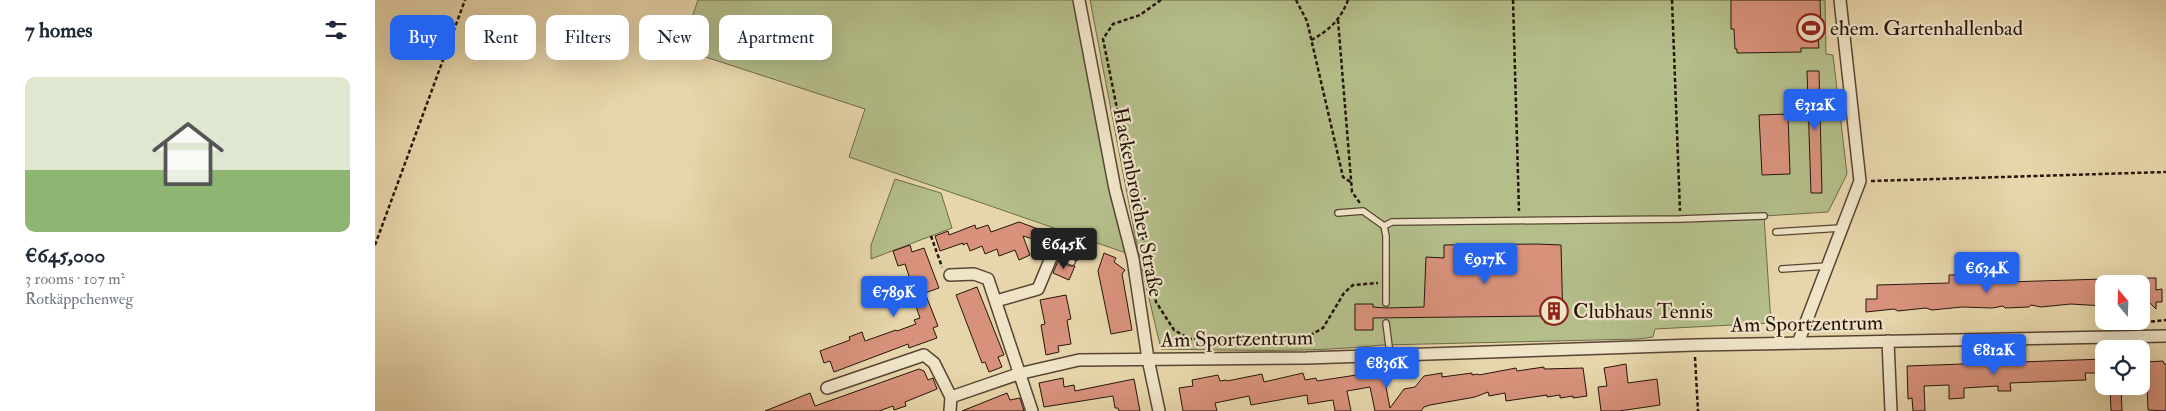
<!DOCTYPE html>
<html lang="en">
<head>
<meta charset="utf-8">
<style>
	body { margin:0; font-family:"IM FELL Double Pica",serif; background:#f2f2f3; color:#1f2937; height:100vh; display:flex; flex-direction:column; font-size:19px; white-space:nowrap }
	* { box-sizing:border-box; margin:0 }
	p { font-size:16px; color:#747a83 }
	.icon { flex:none; width:28px; height:28px; fill:none; stroke:currentColor; stroke-width:2; stroke-linecap:round; stroke-linejoin:round }
	.map { position:relative; flex:1; overflow:hidden }
	.side { display:flex; flex-direction:column; background:#fff; width:375px }
	.side>* { flex:none }
	.hud { position:absolute; left:15px; top:15px; width:475px; height:45px; display:flex; gap:10px }
	.needle { width:32px; rotate:341deg }
	.fabs { position:absolute; left:1720px; top:275px; display:grid; gap:10px }
	.fabs a { display:grid; place-items:center; width:55px; height:55px; border-radius:10px; background:#fff; box-shadow:0 5px 20px #0002; font-size:25px }
	.price { position:absolute; translate:-50% -42px; padding:0 11px; border-radius:5px; background:#2563eb; color:#fff; font-size:16px; line-height:32px; filter:drop-shadow(0 1px 2px #0008) }
	.price::after { content:''; position:absolute; left:50%; top:30px; width:15px; height:11px; margin-left:-8px; background:inherit; clip-path:polygon(0 0,100% 0,50% 100%) }
	.price.selected { background:#222; color:#fff }
	ul { padding:0; list-style:none }
	li { display:grid; align-content:center; gap:10px; height:265px; padding:0 25px }
	li span { display:grid; place-items:center; height:155px; border-radius:10px; color:#555 }
	li>.icon { margin-inline-start:auto }
	span .icon { width:90px; height:90px; fill:#fffc; stroke-width:1 }
	li b { font-size:21px }
	h2 { display:flex; justify-content:space-between; align-items:center; height:60px; padding:0 25px; font-size:21px }
	.tag { padding:0 18px; border-radius:10px; background:#fff; box-shadow:0 5px 20px #0002; font-size:18px; line-height:45px }
	.tag.selected { background:#2563eb; color:#fff }
	main { display:flex; flex:1; min-height:0 }
	.map>svg:first-child { display:block }
</style>
</head>
<body>
<main>
<section class="side">
<h2>7 homes<svg class="icon" aria-label="filters" viewBox="0 0 24 24"><path d="M4 7h16M4 17h16"/><circle cx="9" cy="7" r="2"/><circle cx="15" cy="17" r="2"/></svg></h2>
<ul>
<li><span style="background:linear-gradient(#dfe7d0 60%,#8fb573 0)"><svg class="icon" aria-label="home" viewBox="0 0 24 24"><path d="M3 11l9-7 9 7M6 9v11h12V9"/></svg></span><div><b>€645,000</b><p>3 rooms · 107 m²</p><p>Rotkäppchenweg</p></div></li>
</ul>
</section>
<div class="map">
<svg width="1791" height="411" viewBox="0 0 1791 411">
	<rect width="100%" height="100%" fill="#e7d6ab"/>
	<filter id="stains"><feTurbulence type="fractalNoise" baseFrequency=".004" numOctaves="4"/><feColorMatrix values="0 0 0 0 .2 0 0 0 0 .09 0 0 0 0 .02 0 0 0 .5 -.17"/></filter>
	<radialGradient id="worn" r=".72"><stop offset=".6" stop-color="#630" stop-opacity="0"/><stop offset="1" stop-color="#630" stop-opacity=".3"/></radialGradient>
	<g fill="#b4be8a" stroke="#6e6a4a">
		<path d="M323 0H700L754 254 474 157 490 109 306 49Z"/>
		<path d="M715 0H1450L1451 54 1458 55 1472 174 1453 212 1389 216 1396 323 1280 329 1278 337 1263 339 1008 345C934 353 860 350 786 349L764 256Z"/>
		<path d="M520 179 566 193 577 228 496 259V245Z"/>
	</g>
	<g fill="#d8927c" stroke="#27150b">
		<path d="M1356 0H1445L1446 34 1443 35 1444 48H1426V52L1362 53V49H1360L1359 29H1356Z"/>
		<path d="M1432 71H1444L1447 193H1436Z"/>
		<path d="M1413 114 1415 174 1387 175 1384 115Z"/>
		<path d="M644 222 707 245 702 261 685 251 681 246 648 236 655 255 644 260 640 250 624 256 622 249 610 254 607 246 595 251 592 243 588 245V243L565 251 560 236 573 231 574 235 600 225 601 229 613 225 616 232Z"/>
		<path d="M1162 244 1186 245 1188 322 1170 323 1169 316 998 318V330H980V304H998V307L1011 308 1049 307 1051 257 1069 258V245Z"/>
		<path d="M535 245 537 252 549 248 564 288 550 293 563 326 558 328 562 338 534 348 533 344 459 372 455 361 449 363 445 351 475 340 474 337 487 332 490 341 521 330 522 331 541 324 539 320 545 318 534 286 537 285 530 264 523 266 518 251Z"/>
		<path d="M729 253 741 258 739 262 750 270 747 274 757 330 736 334 723 271Z"/>
		<path d="M683 261 695 266H700L694 280 678 273Z"/>
		<path d="M1598 274 1599 283 1729 279V306L1696 304 1666 307 1656 305 1654 307 1630 308 1628 306 1617 308 1587 307 1557 310 1551 308 1523 311 1519 309 1491 312V299H1502V285L1574 283V275Z"/>
		<path d="M1766 278H1781V290L1787 289V302H1781V309L1774 302H1766Z"/>
		<path d="M602 287 629 355 623 357 627 367 614 372 610 362 607 363 581 295Z"/>
		<path d="M691 295 696 319 692 320 696 344 683 346 684 352 671 355 666 325 670 324 665 300Z"/>
		<path d="M1729 359V373H1710L1711 380 1635 383 1636 391H1623V386L1589 388V398L1574 399V385L1549 386 1550 411H1538L1537 398 1533 399 1532 366Z"/>
		<path d="M1788 361 1789 364H1791V411L1773 410 1771 362Z"/>
		<path d="M1251 364 1253 383 1282 379 1285 405 1244 411H1226L1223 387 1232 386 1229 368Z"/>
		<path d="M1169 367V369L1208 368 1212 396 1198 398V396L1185 398V395L1172 397V395L1131 401 1130 393 1114 396 1113 392 1100 397 1055 405 1049 407 1046 411H1000L995 387 972 391 976 411H960L958 400 933 404 932 395 876 405 874 396 840 403 842 411H808L804 388 818 386 817 380 843 375 845 381 851 380 852 381 887 374 889 382 928 373 930 380 941 378 942 381 1008 371 1015 408 1029 389 1040 387 1049 376 1067 373V377L1097 373V375L1103 374 1104 375 1141 368 1142 371Z"/>
		<path d="M544 369 549 371 553 380 558 378 562 389 530 402 531 406 519 410 518 406 504 411H390L435 393 440 406Z"/>
		<path d="M688 378 689 387 699 385 700 391 759 379 765 411H744L743 408H740L738 396 669 407 664 383Z"/>
		<path d="M1735 386H1746L1747 411H1736Z"/>
		<path d="M632 393 635 400 645 398 649 411H587Z"/>
	</g>
	<g fill="none" stroke-linecap="round" stroke-linejoin="round">
		<defs>
			<g id="service">
				<path d="M963 213 988 211 1009 226 1017 222 1305 219 1389 216"/>
				<path d="M1009 226 1011 236V303"/>
				<path d="M1401 232 1466 228"/>
				<path d="M678 253 697 262"/>
				<path d="M1407 269 1452 266"/>
				<path d="M1011 323 1015 354"/>
			</g>
			<g id="minor">
				<path d="M704 0 740 189 758 259 773 359 784 411"/>
				<path d="M575 275 599 274 613 279 657 411"/>
				<path d="M621 301 663 289 678 253"/>
				<path d="M1513 341 1516 411"/>
				<path d="M1423 343 1485 181 1465 0"/>
				<path d="M452 388 549 355 559 363 576 397 643 374 704 360 931 358 1320 345 1791 336"/>
				<path d="M575 411 576 397"/>
			</g>
		</defs>
		<use href="#service" stroke="#574533" stroke-width="8"/>
		<use href="#minor" stroke="#574533" stroke-width="14"/>
		<g stroke="#27150b" stroke-width="2.5" stroke-dasharray="4 2.5" stroke-linecap="butt">
			<path d="M786 0 765 15 738 24 728 39 781 302 799 330 815 339 927 340 948 328 969 293 978 285 1003 283"/>
			<path d="M921 0 932 21 968 177 977 183"/>
			<path d="M1138 0 1144 211"/>
			<path d="M1297 0 1305 211"/>
			<path d="M963 20 977 192 985 203"/>
			<path d="M936 40C954 31 966 19 973 0"/>
			<path d="M1496 181 1791 172"/>
			<path d="M556 236 567 267"/>
			<path d="M0 245 90 0"/>
			<path d="M1763 323 1791 320"/>
			<path d="M1320 357 1323 411"/>
		</g>
		<use href="#service" stroke="#efe4c8" stroke-width="5.5"/>
		<use href="#minor" stroke="#efe4c8" stroke-width="11"/>
	</g>
	<defs>
		<symbol id="stadium-ring" viewBox="-11 -11 22 22"><circle r="9.5" fill="#efe4c8" stroke="#8f2418" stroke-width="1.5"/><path d="M0-5a6.5 5 0 1 0 0 10a6.5 5 0 1 0 0-10ZM-3.5-1.8h7v3.6h-7Z" fill="#8f2418"/></symbol>
		<symbol id="building-ring" viewBox="-11 -11 22 22"><circle r="9.5" fill="#efe4c8" stroke="#8f2418" stroke-width="1.5"/><path d="M-4-6H4V6H1V3H-1V6H-4ZM-2.5-4.3h1.7v1.8h-1.7ZM.8-4.3h1.7v1.8H.8ZM-2.5-1h1.7V.8h-1.7ZM.8-1h1.7V.8H.8Z" fill="#8f2418"/></symbol>
	</defs>
	<g fill-rule="evenodd">
		<use href="#stadium-ring" x="1420" y="12" width="32" height="32"/>
		<use href="#building-ring" x="1163" y="295" width="32" height="32"/>
	</g>
	<g text-anchor="middle" dominant-baseline="central" stroke-width="4.5" stroke-linejoin="round" paint-order="stroke">
		<g font-size="21" fill="#27150b" stroke="#efe4c8" text-anchor="start">
			<text x="1455" y="28">ehem. Gartenhallenbad</text>
			<text x="1198" y="311">Clubhaus Tennis</text>
		</g>
		<g font-size="21" fill="#27150b" stroke="#efe4c8">
			<text transform="translate(763 202) rotate(79)">Hackenbroicher Straße</text>
			<text transform="translate(1432 324) rotate(-1)">Am Sportzentrum</text>
			<text transform="translate(862 339) rotate(-1)">Am Sportzentrum</text>
		</g>
	</g>
	<rect width="100%" height="100%" filter="url(#stains)"/>
	<rect width="100%" height="100%" fill="url(#worn)"/>
</svg>
<div class="fabs">
<a><svg class="needle" viewBox="-14 -14 28 28"><path d="M0-13l5 13h-10z" fill="#e53935"/><path d="M0 13l5-13h-10z" fill="#747a83"/></svg></a>
<a><svg class="icon" aria-label="locate" viewBox="0 0 24 24"><circle cx="12" cy="12" r="6"/><path d="M12 2v4M12 18v4M2 12h4M18 12h4"/></svg></a>
</div>
<b class="price" style="left:1440px;top:131px">€312K</b>
<b class="price selected" style="left:689px;top:270px">€645K</b>
<b class="price" style="left:1110px;top:285px">€917K</b>
<b class="price" style="left:1612px;top:294px">€634K</b>
<b class="price" style="left:519px;top:318px">€789K</b>
<b class="price" style="left:1619px;top:376px">€812K</b>
<b class="price" style="left:1012px;top:389px">€836K</b>
<div class="hud">
<a class="tag selected">Buy</a>
<a class="tag">Rent</a>
<a class="tag">Filters</a>
<a class="tag">New</a>
<a class="tag">Apartment</a>
</div>
</div>
</main>
</body>
</html>
